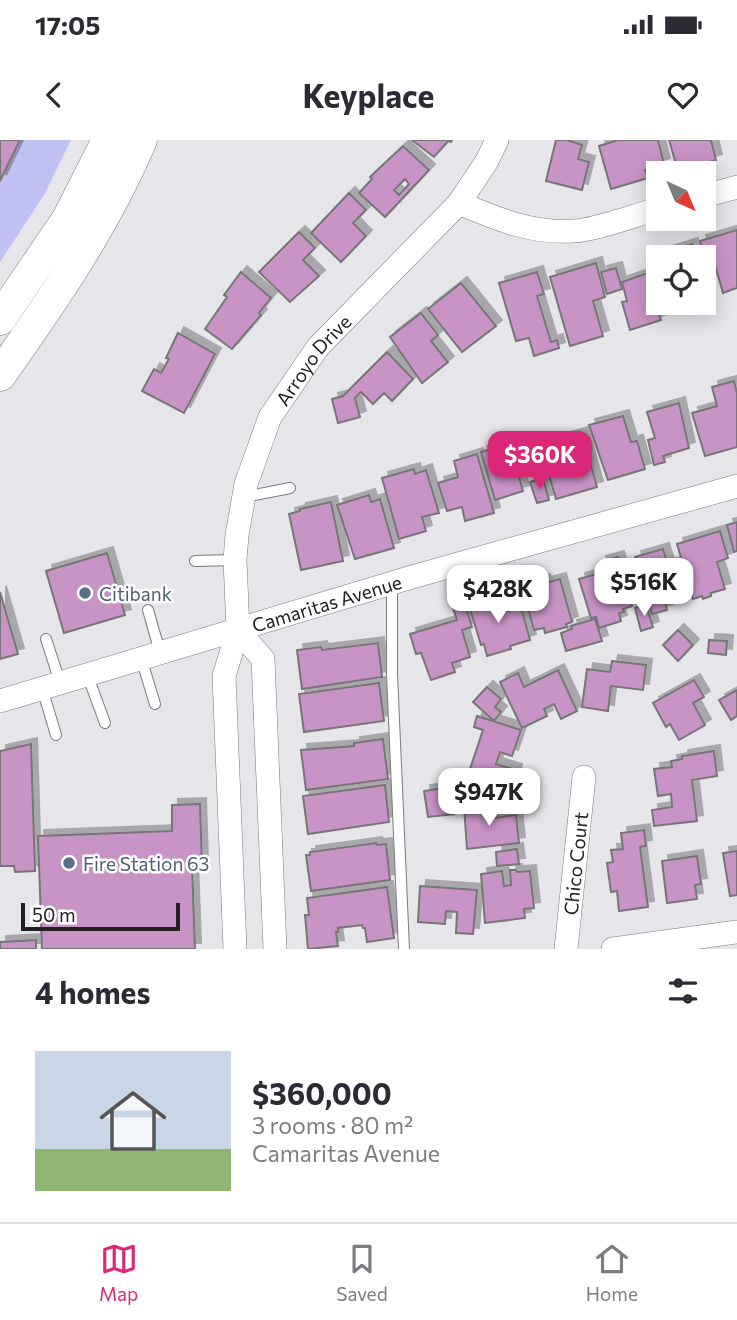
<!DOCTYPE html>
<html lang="en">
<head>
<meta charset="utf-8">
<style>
	body { margin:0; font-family:Commissioner,sans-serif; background:#f2f2f3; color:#2b2b33; height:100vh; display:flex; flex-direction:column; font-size:26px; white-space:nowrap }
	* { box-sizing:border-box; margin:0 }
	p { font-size:23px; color:#7c7c81 }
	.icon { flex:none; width:38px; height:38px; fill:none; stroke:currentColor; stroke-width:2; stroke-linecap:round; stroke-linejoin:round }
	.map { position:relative; height:809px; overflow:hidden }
	.drawer { display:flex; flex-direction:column; background:#fff; flex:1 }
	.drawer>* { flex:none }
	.needle { width:46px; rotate:136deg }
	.fabs { position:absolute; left:646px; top:21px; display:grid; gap:14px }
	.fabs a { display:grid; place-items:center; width:70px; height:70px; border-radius:0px; background:#fff; box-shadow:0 4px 18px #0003; font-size:35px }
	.scale { position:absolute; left:21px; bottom:18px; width:159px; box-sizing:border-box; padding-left:7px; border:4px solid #202022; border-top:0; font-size:19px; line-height:24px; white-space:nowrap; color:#202022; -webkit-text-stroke:5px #fff; paint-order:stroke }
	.price { position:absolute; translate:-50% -60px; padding:0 16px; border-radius:14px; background:#fff; color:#222; font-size:23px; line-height:46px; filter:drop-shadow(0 2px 4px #0008) }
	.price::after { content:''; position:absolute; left:50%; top:42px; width:21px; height:16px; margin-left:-10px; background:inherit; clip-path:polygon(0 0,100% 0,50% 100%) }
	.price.on { background:#db2777; color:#fff }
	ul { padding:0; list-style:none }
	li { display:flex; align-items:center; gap:21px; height:175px; padding:0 35px }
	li+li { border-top:2px solid #e1e1e2 }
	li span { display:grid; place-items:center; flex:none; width:196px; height:140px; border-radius:0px; color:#555 }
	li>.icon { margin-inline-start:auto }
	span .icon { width:84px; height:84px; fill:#fffc; stroke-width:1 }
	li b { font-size:30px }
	h2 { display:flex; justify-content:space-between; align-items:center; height:84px; padding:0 35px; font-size:30px }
	.status { display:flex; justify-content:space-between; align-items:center; height:49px; padding:0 35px; background:#fff; direction:ltr }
	.status svg { height:19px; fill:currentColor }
	header { display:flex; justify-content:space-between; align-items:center; height:91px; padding:0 35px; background:#fff; font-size:32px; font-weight:700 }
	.dock { display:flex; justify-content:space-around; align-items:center; height:98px; border-top:2px solid #e1e1e2; background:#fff; font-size:19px; color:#7c7c81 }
	.dock a { display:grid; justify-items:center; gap:4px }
	.dock .on { color:#db2777 }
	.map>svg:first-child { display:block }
</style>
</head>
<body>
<div class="status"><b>17:05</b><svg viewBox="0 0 49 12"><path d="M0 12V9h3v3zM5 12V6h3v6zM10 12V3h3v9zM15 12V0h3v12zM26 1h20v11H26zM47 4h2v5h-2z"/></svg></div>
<header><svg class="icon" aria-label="back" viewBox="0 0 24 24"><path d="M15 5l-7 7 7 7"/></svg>Keyplace<svg class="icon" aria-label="heart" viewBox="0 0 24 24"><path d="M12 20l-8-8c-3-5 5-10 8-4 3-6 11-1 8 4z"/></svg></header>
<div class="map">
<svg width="737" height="809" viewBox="0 0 737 809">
	<defs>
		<filter id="shadow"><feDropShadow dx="6" dy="-6" stdDeviation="0" flood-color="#0004"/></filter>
	</defs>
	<rect width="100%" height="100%" fill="#e5e5ea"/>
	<path fill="#c0c0f2" d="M0 0H71L44 55 0 122Z"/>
	<g fill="#c894c6" stroke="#787478" stroke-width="2" fill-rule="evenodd" filter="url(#shadow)">
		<path d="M0 0H20L0 41Z"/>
		<path d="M412 0H452L451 2 448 1 434 17Z"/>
		<path d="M556 0H567L582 5 578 19 589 22 582 50 546 41Z"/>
		<path d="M618 0H658L664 24 645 30 648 38 611 49 599 6Z"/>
		<path d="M669 0H711L716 20 678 31Z"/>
		<path d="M403 6 429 30 385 77 359 53 372 39 370 37ZM405 39 409 44 399 55 394 50Z"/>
		<path d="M349 53 366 70 353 83 366 96 341 122 311 93Z"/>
		<path d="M737 90V148L723 153 715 125 708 127 700 101Z"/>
		<path d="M299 92 315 108 303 120 319 136 290 162 259 132Z"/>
		<path d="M692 104 696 117H658V134L653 116Z"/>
		<path d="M596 123 605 157 593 161 603 196 570 206 550 137Z"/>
		<path d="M616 128 622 149 607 154 601 132Z"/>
		<path d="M241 132 271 158 259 173 261 175 232 209 205 189 227 157 224 155Z"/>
		<path d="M537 132 544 154 537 156 551 202 557 200 559 208 534 216 529 198 516 201 499 143Z"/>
		<path d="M648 133 661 180 630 190 622 162 627 161 622 142Z"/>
		<path d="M461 143 496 186 462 212 428 169Z"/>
		<path d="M664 163H683L666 168Z"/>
		<path d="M421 173 438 195 431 201 448 222 422 243 390 197Z"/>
		<path d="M178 193 215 214 184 273 142 251 154 229 161 233 169 219 166 218Z"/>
		<path d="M387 212 413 239 392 261 384 253 373 264 361 252 355 258 360 277 338 283 332 259 343 256Z"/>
		<path d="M734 241 737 253V307L705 316 692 273 717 266 712 247Z"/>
		<path d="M679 263 689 308 663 316 665 322 654 325 648 300 655 298 647 272Z"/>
		<path d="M623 276 631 302 637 301 645 329 608 340 589 285Z"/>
		<path d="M582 293 597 347 556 359 549 335 557 333 555 328 548 330 541 305Z"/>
		<path d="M514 302 523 332 518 333 523 351 495 360 481 312Z"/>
		<path d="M477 314 494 373 465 381 462 367 447 371 438 343 458 337 454 321Z"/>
		<path d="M414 329 415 334 426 330 439 373 422 377 426 391 399 399 382 338Z"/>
		<path d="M543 338 549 360 537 363 530 342Z"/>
		<path d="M369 355 371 362 380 359 394 408 355 419 337 365Z"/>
		<path d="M331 362 343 421 301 430 289 374 300 371V369Z"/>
		<path d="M737 382V411L734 412 727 385Z"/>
		<path d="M720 391 728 418 717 422 725 449 711 453V456L703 459 702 456 693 459 677 404Z"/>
		<path d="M663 409 668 425 675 423 683 449 663 454 667 470 652 474 635 417Z"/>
		<path d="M107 413 125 475 64 493 46 431Z"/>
		<path d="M618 417 632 466 623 469 624 472 619 473 621 481 599 488 596 477 591 478 579 439 603 432 600 422Z"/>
		<path d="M560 439 572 482 566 484 567 487 545 493 544 488 534 490 522 447 544 440 545 443Z"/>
		<path d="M0 452 18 514 0 519Z"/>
		<path d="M496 453 501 473 521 467 530 500 510 506 511 509 487 516 484 504 481 505 468 462Z"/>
		<path d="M465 465 472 487 462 490 470 517 452 523 455 532 431 540 421 513 416 514 410 494 457 480 453 468Z"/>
		<path d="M646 465 653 487 641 491 635 468Z"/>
		<path d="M595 479 602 501 566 511 561 493 572 489 571 486Z"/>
		<path d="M678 490 693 505 678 521 663 505Z"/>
		<path d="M709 500 727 501 726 515 708 513Z"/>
		<path d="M378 503 382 537 302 549 297 510 321 507 322 510Z"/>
		<path d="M612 521 646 525 643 550 611 546 608 571 582 567 587 529 610 532Z"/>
		<path d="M558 530 577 571 561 579 554 564 544 569 547 576 522 588 500 542 518 533 524 547Z"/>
		<path d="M694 540 704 557 693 563 705 585 679 600 670 584 666 587 653 563Z"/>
		<path d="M379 543 384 581 304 592 299 554Z"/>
		<path d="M487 547 501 559 495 567 501 572 494 581 473 562Z"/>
		<path d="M737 550V576L731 580 719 560Z"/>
		<path d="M477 576 521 590 512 616 500 612 496 624 516 630 511 646 469 632 483 590 474 587Z"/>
		<path d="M383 599 388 639 306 650 301 610 354 606V603Z"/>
		<path d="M31 604 35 731 15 732 14 726H0V611Z"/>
		<path d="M714 611 717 636 692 640 697 681 654 686 652 670 672 667 671 654 658 656 654 629 672 627 671 621 682 619V616Z"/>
		<path d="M385 645 389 682 308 694 303 656Z"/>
		<path d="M450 647 454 674 428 677 424 651Z"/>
		<path d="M489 663 491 674 494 673V678L516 675 519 703 467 709 464 666Z"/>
		<path d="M200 664 202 726H192L195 809H42L38 696 172 691V665Z"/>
		<path d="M644 690 646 706 640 707 648 767 619 771 617 751 611 752 607 723 613 722 611 710 623 709 621 693Z"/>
		<path d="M376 703 377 705 386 704 390 740 311 751 306 715H310V712Z"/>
		<path d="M517 709 519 724 497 726 496 712Z"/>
		<path d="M737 711V755L730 756 723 713Z"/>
		<path d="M697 716 701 744 695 745 697 759 667 763 662 721Z"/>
		<path d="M510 730H516L517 732 530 731 534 768 524 769 525 778 485 783 481 734 502 731 504 746 511 745Z"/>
		<path d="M420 746 477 750 473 794 456 793 457 772 446 771 445 784 418 782Z"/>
		<path d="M387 747 394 798 367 802 365 788H363L362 785 338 788V792H336L338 806 308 809 305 775H309L307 758Z"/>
		<path d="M36 800V809H0V802Z"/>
	</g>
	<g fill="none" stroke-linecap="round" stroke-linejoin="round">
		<defs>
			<g id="lane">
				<path d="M244 357 290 348"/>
				<path d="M195 421 235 420"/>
				<path d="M392 443V534L404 809"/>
				<path d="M148 470 160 512"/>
				<path d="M46 499 60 542"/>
				<path d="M141 518 155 564"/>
				<path d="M87 534 105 583"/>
				<path d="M42 548 56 595"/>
			</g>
			<g id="street">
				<path d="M704 56 737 47"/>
				<path d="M459 63C497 79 532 94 574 91 596 90 635 75 658 69"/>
				<path d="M238 490 263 519 275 809"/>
				<path id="s1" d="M0 561 412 437 737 346"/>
				<path id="s2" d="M235 809 224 536 238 490 235 420 237 395 246 344 270 277 318 207 459 63 487 21 497 0"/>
				<path id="s3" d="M566 809 584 637"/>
				<path d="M613 809 737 792"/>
			</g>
			<g id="secondary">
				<path d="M0 179 68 79 108 0"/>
				<path d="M0 235C53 160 105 85 141 0"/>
			</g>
		</defs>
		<use href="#lane" stroke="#7b7b80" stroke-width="12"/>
		<use href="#street" stroke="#7b7b80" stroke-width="24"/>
		<use href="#secondary" stroke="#7b7b80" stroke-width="33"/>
		<use href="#lane" stroke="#fff" stroke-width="10"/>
		<use href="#street" stroke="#fff" stroke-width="23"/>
		<use href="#secondary" stroke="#fff" stroke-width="32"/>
	</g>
	<g fill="#5c6f8a" stroke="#fff" stroke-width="2.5">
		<circle cx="85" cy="453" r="7"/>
		<circle cx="69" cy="723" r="7"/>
	</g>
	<g text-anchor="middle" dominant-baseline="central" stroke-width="5" stroke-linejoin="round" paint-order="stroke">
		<g font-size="19" fill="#202022" stroke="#fff">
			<text stroke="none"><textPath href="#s2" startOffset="611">Arroyo Drive</textPath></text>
			<text stroke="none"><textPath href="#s1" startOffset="341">Camaritas Avenue</textPath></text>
			<text stroke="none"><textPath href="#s3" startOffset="86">Chico Court</textPath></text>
		</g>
		<g font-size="19" fill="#4e5e75" stroke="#fff" text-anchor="start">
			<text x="99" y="453">Citibank</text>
			<text x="83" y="723">Fire Station 63</text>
		</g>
	</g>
</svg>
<div class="fabs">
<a><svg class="needle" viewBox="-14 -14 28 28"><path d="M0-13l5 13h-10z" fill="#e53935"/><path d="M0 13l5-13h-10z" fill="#7c7c81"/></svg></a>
<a><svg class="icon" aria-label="locate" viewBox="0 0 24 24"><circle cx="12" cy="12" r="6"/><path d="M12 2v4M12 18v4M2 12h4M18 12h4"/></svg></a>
</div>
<div class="scale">50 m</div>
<b class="price on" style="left:540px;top:351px">$360K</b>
<b class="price" style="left:644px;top:478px">$516K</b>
<b class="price" style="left:498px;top:485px">$428K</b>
<b class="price" style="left:489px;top:688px">$947K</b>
</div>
<section class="drawer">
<h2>4 homes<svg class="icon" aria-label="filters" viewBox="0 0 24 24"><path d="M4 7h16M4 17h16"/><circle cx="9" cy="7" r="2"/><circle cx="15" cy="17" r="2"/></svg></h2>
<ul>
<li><span style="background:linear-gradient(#c9d6e8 70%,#8fb573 0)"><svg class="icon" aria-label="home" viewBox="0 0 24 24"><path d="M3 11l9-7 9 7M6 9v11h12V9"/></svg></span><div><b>$360,000</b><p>3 rooms · 80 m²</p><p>Camaritas Avenue</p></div></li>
</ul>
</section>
<nav class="dock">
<a class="on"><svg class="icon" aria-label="map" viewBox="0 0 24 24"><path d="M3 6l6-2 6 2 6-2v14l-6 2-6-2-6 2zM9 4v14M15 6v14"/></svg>Map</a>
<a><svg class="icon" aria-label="saved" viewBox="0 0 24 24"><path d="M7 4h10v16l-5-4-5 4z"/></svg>Saved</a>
<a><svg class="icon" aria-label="home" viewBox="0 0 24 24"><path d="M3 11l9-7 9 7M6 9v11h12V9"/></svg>Home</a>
</nav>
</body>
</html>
